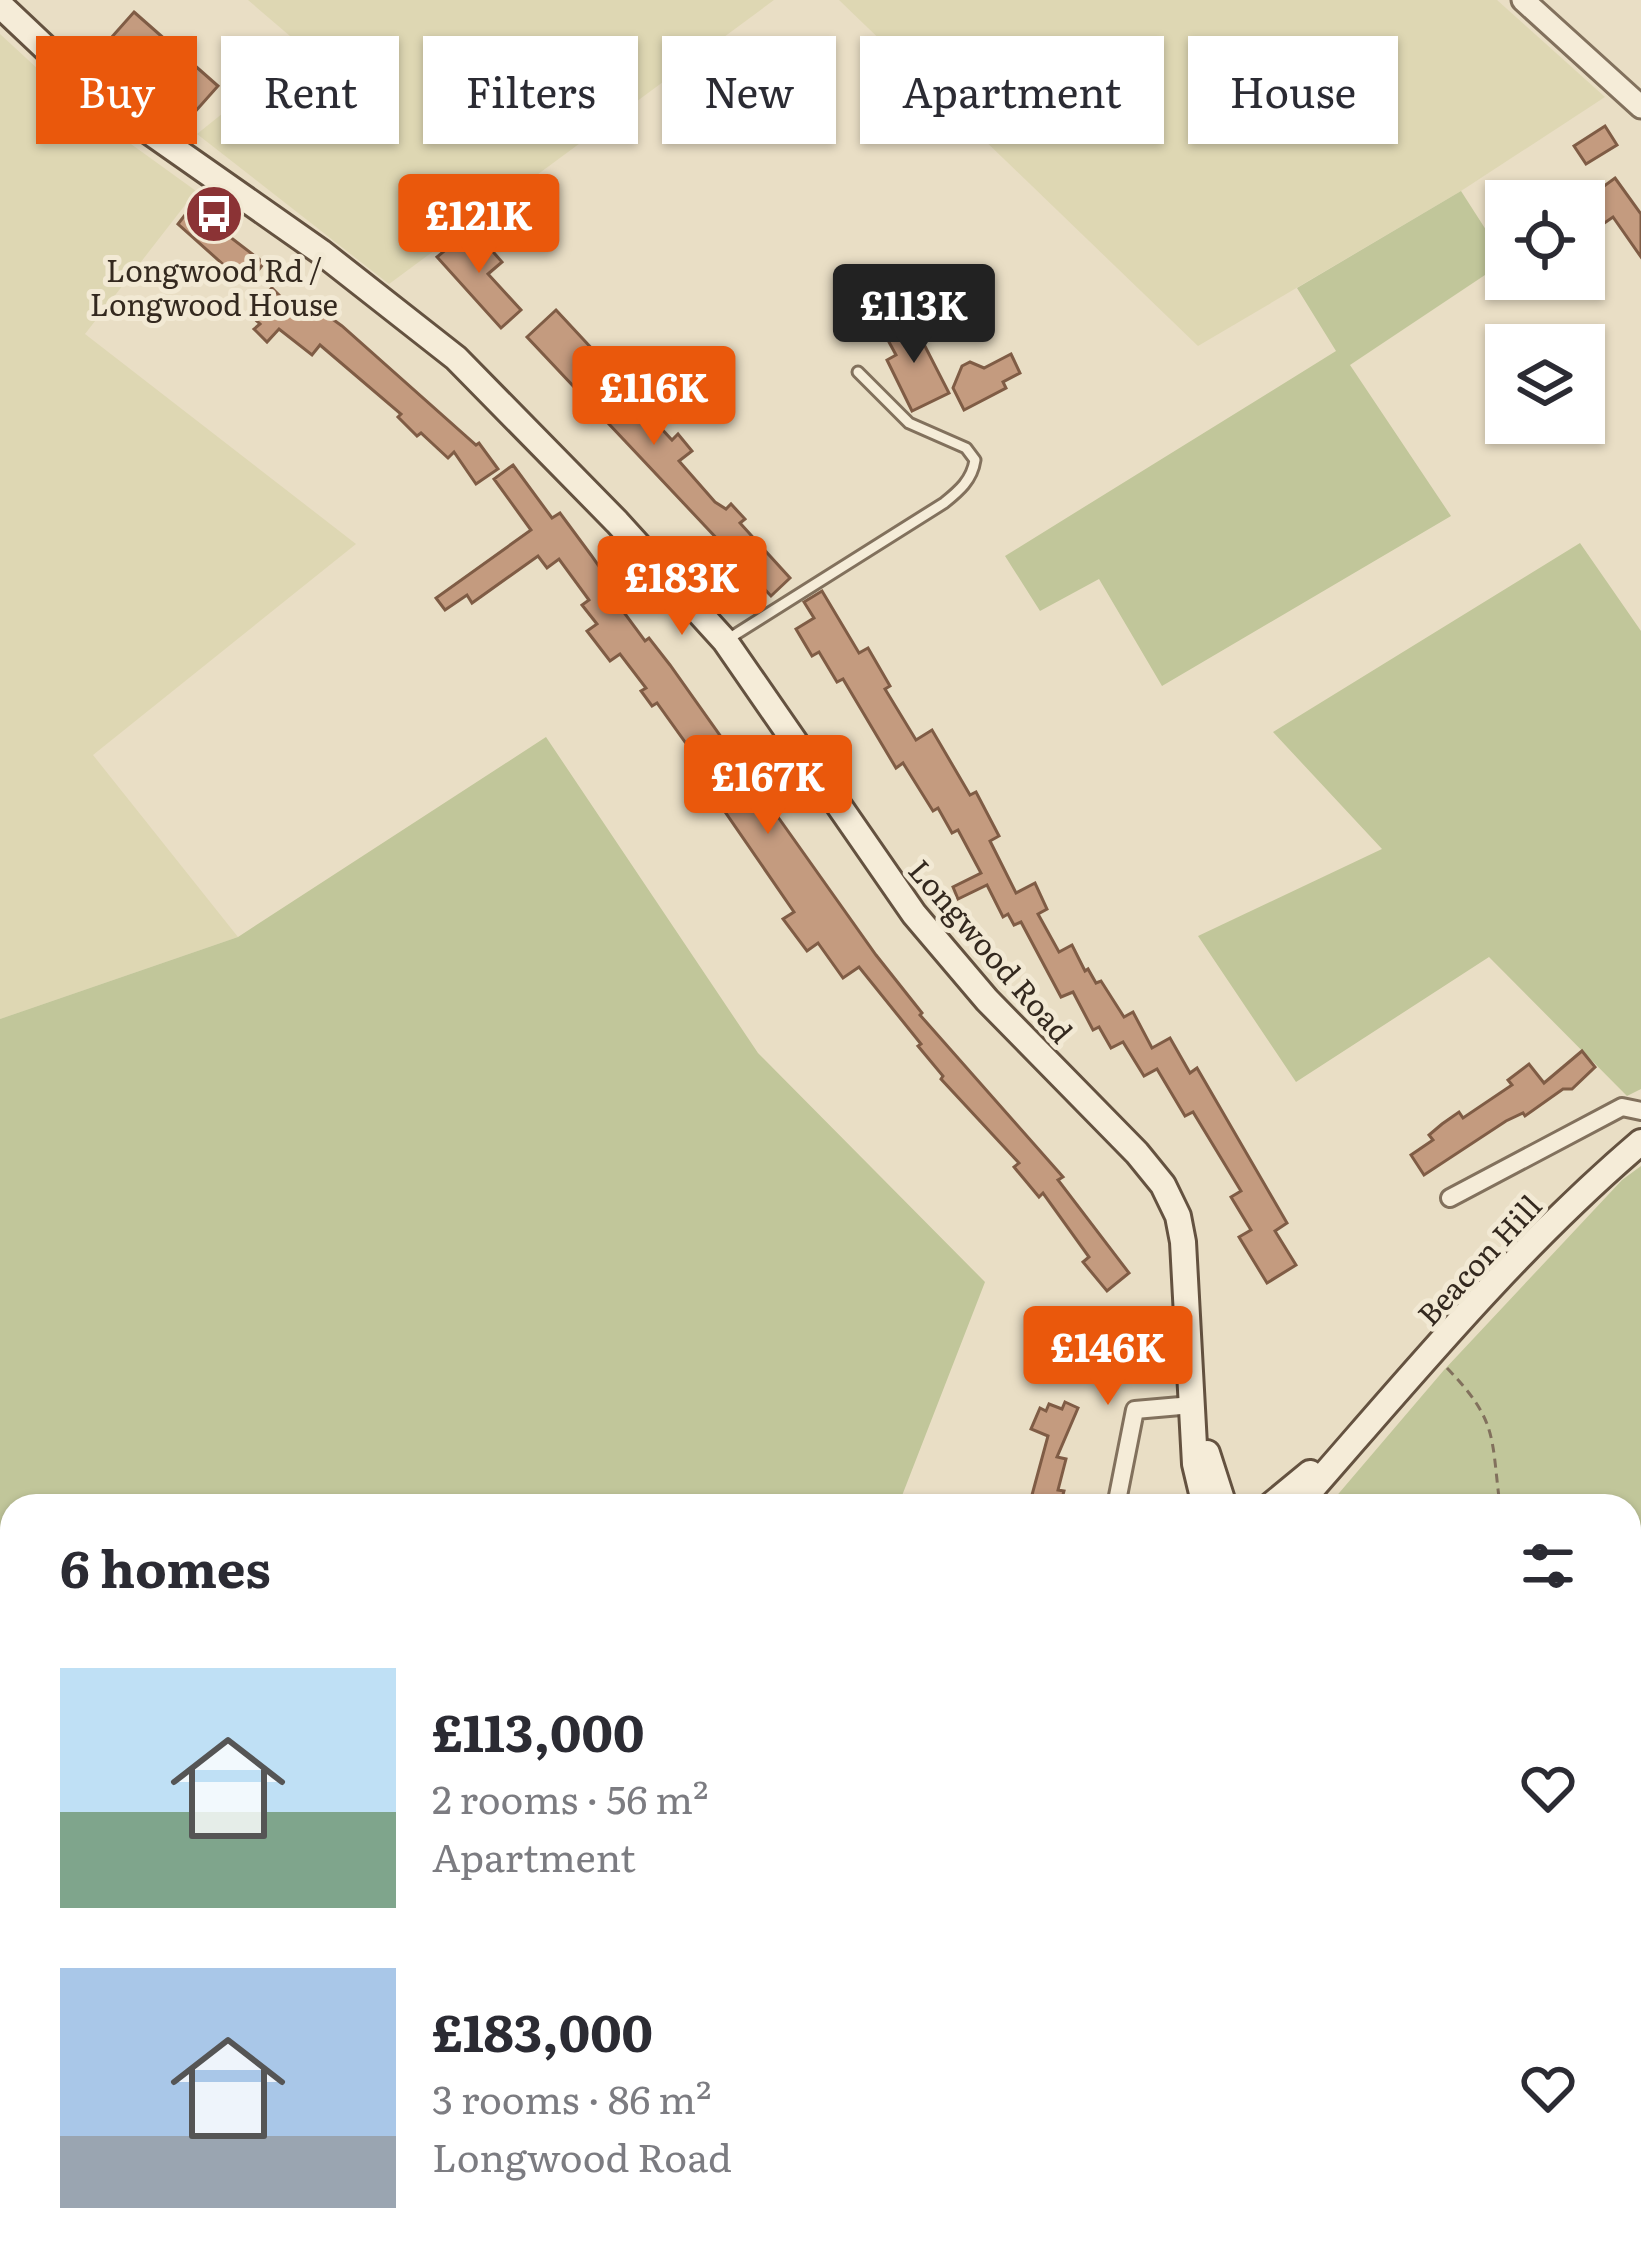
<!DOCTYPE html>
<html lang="en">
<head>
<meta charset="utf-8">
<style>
	body { margin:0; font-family:Literata,serif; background:#f7f7f7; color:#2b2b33; height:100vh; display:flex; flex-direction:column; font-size:45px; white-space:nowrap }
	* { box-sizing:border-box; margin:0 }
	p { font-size:39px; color:#7c7c81 }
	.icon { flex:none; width:66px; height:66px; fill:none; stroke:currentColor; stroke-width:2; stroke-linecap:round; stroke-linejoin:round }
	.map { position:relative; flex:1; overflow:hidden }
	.side { position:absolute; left:0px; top:1494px; width:1641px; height:771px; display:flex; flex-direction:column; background:#fff; border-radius:36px 36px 0 0; box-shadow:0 3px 9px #0004 }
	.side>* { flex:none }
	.banner { position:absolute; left:36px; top:36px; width:1569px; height:108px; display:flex; gap:24px }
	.tools { position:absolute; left:1485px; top:180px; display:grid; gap:24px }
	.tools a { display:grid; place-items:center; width:120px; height:120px; border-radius:0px; background:#fff; box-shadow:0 3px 9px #0004; font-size:60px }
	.price { position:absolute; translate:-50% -102px; padding:0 27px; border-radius:12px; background:#ea580c; color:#fff; font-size:39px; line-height:78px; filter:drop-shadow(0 3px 6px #0008) }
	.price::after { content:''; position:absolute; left:50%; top:72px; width:36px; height:27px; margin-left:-18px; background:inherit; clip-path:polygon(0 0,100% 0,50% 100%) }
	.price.active { background:#222; color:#fff }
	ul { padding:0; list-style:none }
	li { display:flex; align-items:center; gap:36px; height:300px; padding:0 60px }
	li span { display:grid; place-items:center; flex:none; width:336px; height:240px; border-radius:0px; color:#555 }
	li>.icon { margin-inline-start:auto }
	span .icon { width:144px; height:144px; fill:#fffc; stroke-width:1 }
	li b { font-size:51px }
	h2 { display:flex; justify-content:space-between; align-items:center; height:144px; padding:0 60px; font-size:51px }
	.chip { padding:0 42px; border-radius:0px; background:#fff; box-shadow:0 3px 9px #0004; font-size:42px; line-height:108px }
	.chip.active { background:#ea580c; color:#fff }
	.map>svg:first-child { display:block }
</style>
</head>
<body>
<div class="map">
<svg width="1641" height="2264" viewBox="0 0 1641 2264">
	<rect width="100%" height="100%" fill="#e9dec5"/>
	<g fill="#ded7b3">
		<path d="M248 0H774L389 284 197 134 304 48Z"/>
		<path d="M839 0H1497L1605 97 1461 191 1198 346Z"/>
		<path d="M0 34 77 105 196 191 85 334 356 544 93 755 238 937 0 1019Z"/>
		<path d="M473 2253H1167L1174 2264H457Z"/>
	</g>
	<g fill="#c1c69a">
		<path d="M1461 191 1506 261 1350 365 1451 516 1162 686 1099 579 1040 611 1005 556 1336 351 1297 288Z"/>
		<path d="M1580 543 1641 631V1089L1627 1096 1489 957 1296 1082 1198 936 1382 849 1273 732Z"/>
		<path d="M546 737 758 1053 985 1282 898 1506H12V2253H327L293 2264H0V1019L238 937Z"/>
		<path d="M1641 1166V2264H1558L1553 2253H1629V1506H1328L1444 1370 1622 1180Z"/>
	</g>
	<g fill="#c49b7f" stroke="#7f5c45" stroke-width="3">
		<path d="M134 12 218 86 194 113 110 39Z"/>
		<path d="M1605 126 1617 145 1586 164 1574 146Z"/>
		<path d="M1615 178 1641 214V257L1613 217 1603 224 1585 200Z"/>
		<path d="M191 207 264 263 252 278 241 269 236 276 178 224Z"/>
		<path d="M472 228 502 262 488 274 521 310 501 328 437 257Z"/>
		<path d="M272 288 299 315 309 302 342 326 476 445 479 443 498 469 476 484 454 452 448 458 421 433 417 436 398 417 401 414 320 345 312 355 279 329 267 342 254 329 260 324 248 313Z"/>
		<path d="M556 310 595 352 586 361 624 403 631 396 672 440 678 434 692 451 679 461 715 502 726 509 731 504 745 519 740 523 790 578 771 596 527 337Z"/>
		<path d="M910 317 949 393 912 411 887 360 896 355 883 331Z"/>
		<path d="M1011 354 1020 373 1003 382 1006 388 964 410 953 388 962 366 970 362 984 368Z"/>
		<path d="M513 465 552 518 560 513 591 555 619 595 614 599 645 641 649 638 670 665 876 955 922 1013 920 1015 1063 1177 1058 1180 1129 1273 1107 1291 1083 1262 1089 1257 1043 1193 1039 1197 1014 1167 1019 1163 941 1079 943 1076 918 1046 921 1044 859 967 843 978 818 943 807 951 783 919 794 912 719 803 747 783H705L695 756 657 703 652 706 641 691 646 688 620 654 610 661 587 631 597 624 582 605 589 600 559 559 547 568 538 556 472 603 467 595 445 610 436 598 531 530 494 479Z"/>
		<path d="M822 591 859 653 868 648 890 686 885 689 916 740 932 730 970 795 976 792 999 836 990 841 1016 893 1035 883 1047 909 1038 914 1059 952 1072 945 1085 971 1088 969 1096 983 1101 981 1124 1017 1133 1012 1152 1048 1170 1038 1190 1073 1197 1068 1287 1223 1275 1231 1296 1265 1267 1283 1239 1237 1251 1230 1231 1197 1241 1191 1193 1112 1185 1116 1157 1069 1144 1076 1123 1042 1111 1048 1099 1027 1093 1030 1073 992 1061 997 1021 922 1014 925 1008 914 1003 917 987 885 958 899 953 887 981 873 958 830 952 833 938 808 933 811 903 763 896 768 843 679 837 682 819 652 812 656 796 629 814 618 804 602Z"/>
		<path d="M1582 1051 1595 1067 1572 1089H1563L1525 1116 1523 1113 1506 1121 1424 1175 1411 1155 1433 1140 1429 1135 1442 1124 1459 1112 1463 1118 1512 1085 1508 1080 1529 1064 1544 1083Z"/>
		<path d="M1085 1316 1102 1339 1078 1357 1061 1334Z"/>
		<path d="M1065 1402 1078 1408 1057 1457 1066 1459 1058 1490 1064 1491 1060 1506H1029L1048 1436 1031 1429 1040 1408 1046 1411 1049 1404 1062 1409Z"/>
	</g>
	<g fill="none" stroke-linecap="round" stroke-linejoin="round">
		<defs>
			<g id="service">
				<path d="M725 641 944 503C959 491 972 480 975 460L966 448 909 423 858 372"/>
				<path d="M1629 2023 1641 2016"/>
				<path d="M1230 2253 1243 2264"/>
				<path d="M1565 2253 1571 2264"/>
				<path d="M1296 2264 1304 2253"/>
			</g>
			<g id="minor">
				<path d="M1450 1198 1622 1107 1641 1111"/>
				<path d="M1116 1506 1135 1410 1192 1405"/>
			</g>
			<path id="tertiary" d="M1523 0 1641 107"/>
			<g id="secondary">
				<path d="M0 5 90 90 321 252 456 358 617 522 725 641 914 914 987 1000 1137 1153 1163 1185 1178 1216 1183 1242 1195 1464 1205 1506"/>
				<path d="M1207 1453 1224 1506"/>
				<path d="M1270 1506 1310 1473"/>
				<path d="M1297 1506C1407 1381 1514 1250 1641 1142"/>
				<path d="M1497 2253 1502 2264"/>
				<path d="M360 2264 386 2253"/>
			</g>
		</defs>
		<use href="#service" stroke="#82715d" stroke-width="15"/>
		<use href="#minor" stroke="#82715d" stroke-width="22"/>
		<use href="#tertiary" stroke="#82715d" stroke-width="27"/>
		<use href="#secondary" stroke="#645240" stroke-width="30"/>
		<g stroke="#82715d" stroke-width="3" stroke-dasharray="9 6" stroke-linecap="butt">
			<path d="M1447 1368C1498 1421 1491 1436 1500 1506"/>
			<path d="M1629 1636 1641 1627"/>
			<path d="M1629 1768 1641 1789"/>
			<path d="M1629 1953 1641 1971"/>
		</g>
		<use href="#service" stroke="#f5ecd8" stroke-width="9"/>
		<use href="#minor" stroke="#f5ecd8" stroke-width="16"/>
		<use href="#tertiary" stroke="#f5ecd8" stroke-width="21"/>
		<use href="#secondary" stroke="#f5ecd8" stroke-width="24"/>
	</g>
	<defs>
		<symbol id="bus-disc" viewBox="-11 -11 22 22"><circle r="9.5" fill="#8b3335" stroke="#f2e9d4"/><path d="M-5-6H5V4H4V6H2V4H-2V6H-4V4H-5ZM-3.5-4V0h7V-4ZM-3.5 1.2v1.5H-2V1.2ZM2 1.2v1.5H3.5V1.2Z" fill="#fff"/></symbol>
	</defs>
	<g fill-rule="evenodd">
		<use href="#bus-disc" x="181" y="181" width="66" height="66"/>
	</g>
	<g text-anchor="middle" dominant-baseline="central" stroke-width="10" stroke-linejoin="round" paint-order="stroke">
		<g font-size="30" fill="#34291f" stroke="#f2e9d4">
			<text x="214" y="269">Longwood Rd /<tspan x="214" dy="34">Longwood House</tspan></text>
		</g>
		<g font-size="30" fill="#34291f" stroke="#f2e9d4">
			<text transform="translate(992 950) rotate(49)">Longwood Road</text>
			<text transform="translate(1478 1259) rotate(-47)">Beacon Hill</text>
		</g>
	</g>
</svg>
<div class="tools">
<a><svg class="icon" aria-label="locate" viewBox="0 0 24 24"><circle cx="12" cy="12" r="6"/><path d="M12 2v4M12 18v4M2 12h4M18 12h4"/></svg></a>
<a><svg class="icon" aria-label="layers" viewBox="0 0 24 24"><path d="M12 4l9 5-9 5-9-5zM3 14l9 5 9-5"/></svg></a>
</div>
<b class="price" style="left:479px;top:276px">£121K</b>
<b class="price active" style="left:914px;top:366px">£113K</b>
<b class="price" style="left:654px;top:448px">£116K</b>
<b class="price" style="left:682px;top:638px">£183K</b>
<b class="price" style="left:768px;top:837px">£167K</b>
<b class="price" style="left:1108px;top:1408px">£146K</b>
<div class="banner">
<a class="chip active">Buy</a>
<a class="chip">Rent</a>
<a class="chip">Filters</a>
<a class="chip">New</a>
<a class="chip">Apartment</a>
<a class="chip">House</a>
</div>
<section class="side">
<h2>6 homes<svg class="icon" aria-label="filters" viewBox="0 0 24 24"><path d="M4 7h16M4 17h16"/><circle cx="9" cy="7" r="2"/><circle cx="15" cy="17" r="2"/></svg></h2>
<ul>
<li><span style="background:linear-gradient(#bfe0f5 60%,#7fa58c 0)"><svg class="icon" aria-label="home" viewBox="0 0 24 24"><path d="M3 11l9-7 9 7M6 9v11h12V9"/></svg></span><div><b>£113,000</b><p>2 rooms · 56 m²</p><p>Apartment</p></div><svg class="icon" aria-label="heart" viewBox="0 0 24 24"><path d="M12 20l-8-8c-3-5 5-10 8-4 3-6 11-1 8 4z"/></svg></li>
<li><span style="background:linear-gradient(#a9c7e8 70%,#9aa5b1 0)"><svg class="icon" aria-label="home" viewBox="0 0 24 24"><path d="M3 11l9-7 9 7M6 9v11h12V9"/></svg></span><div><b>£183,000</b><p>3 rooms · 86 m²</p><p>Longwood Road</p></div><svg class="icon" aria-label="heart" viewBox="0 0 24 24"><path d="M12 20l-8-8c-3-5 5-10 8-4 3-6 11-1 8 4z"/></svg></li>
</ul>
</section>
</div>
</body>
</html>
